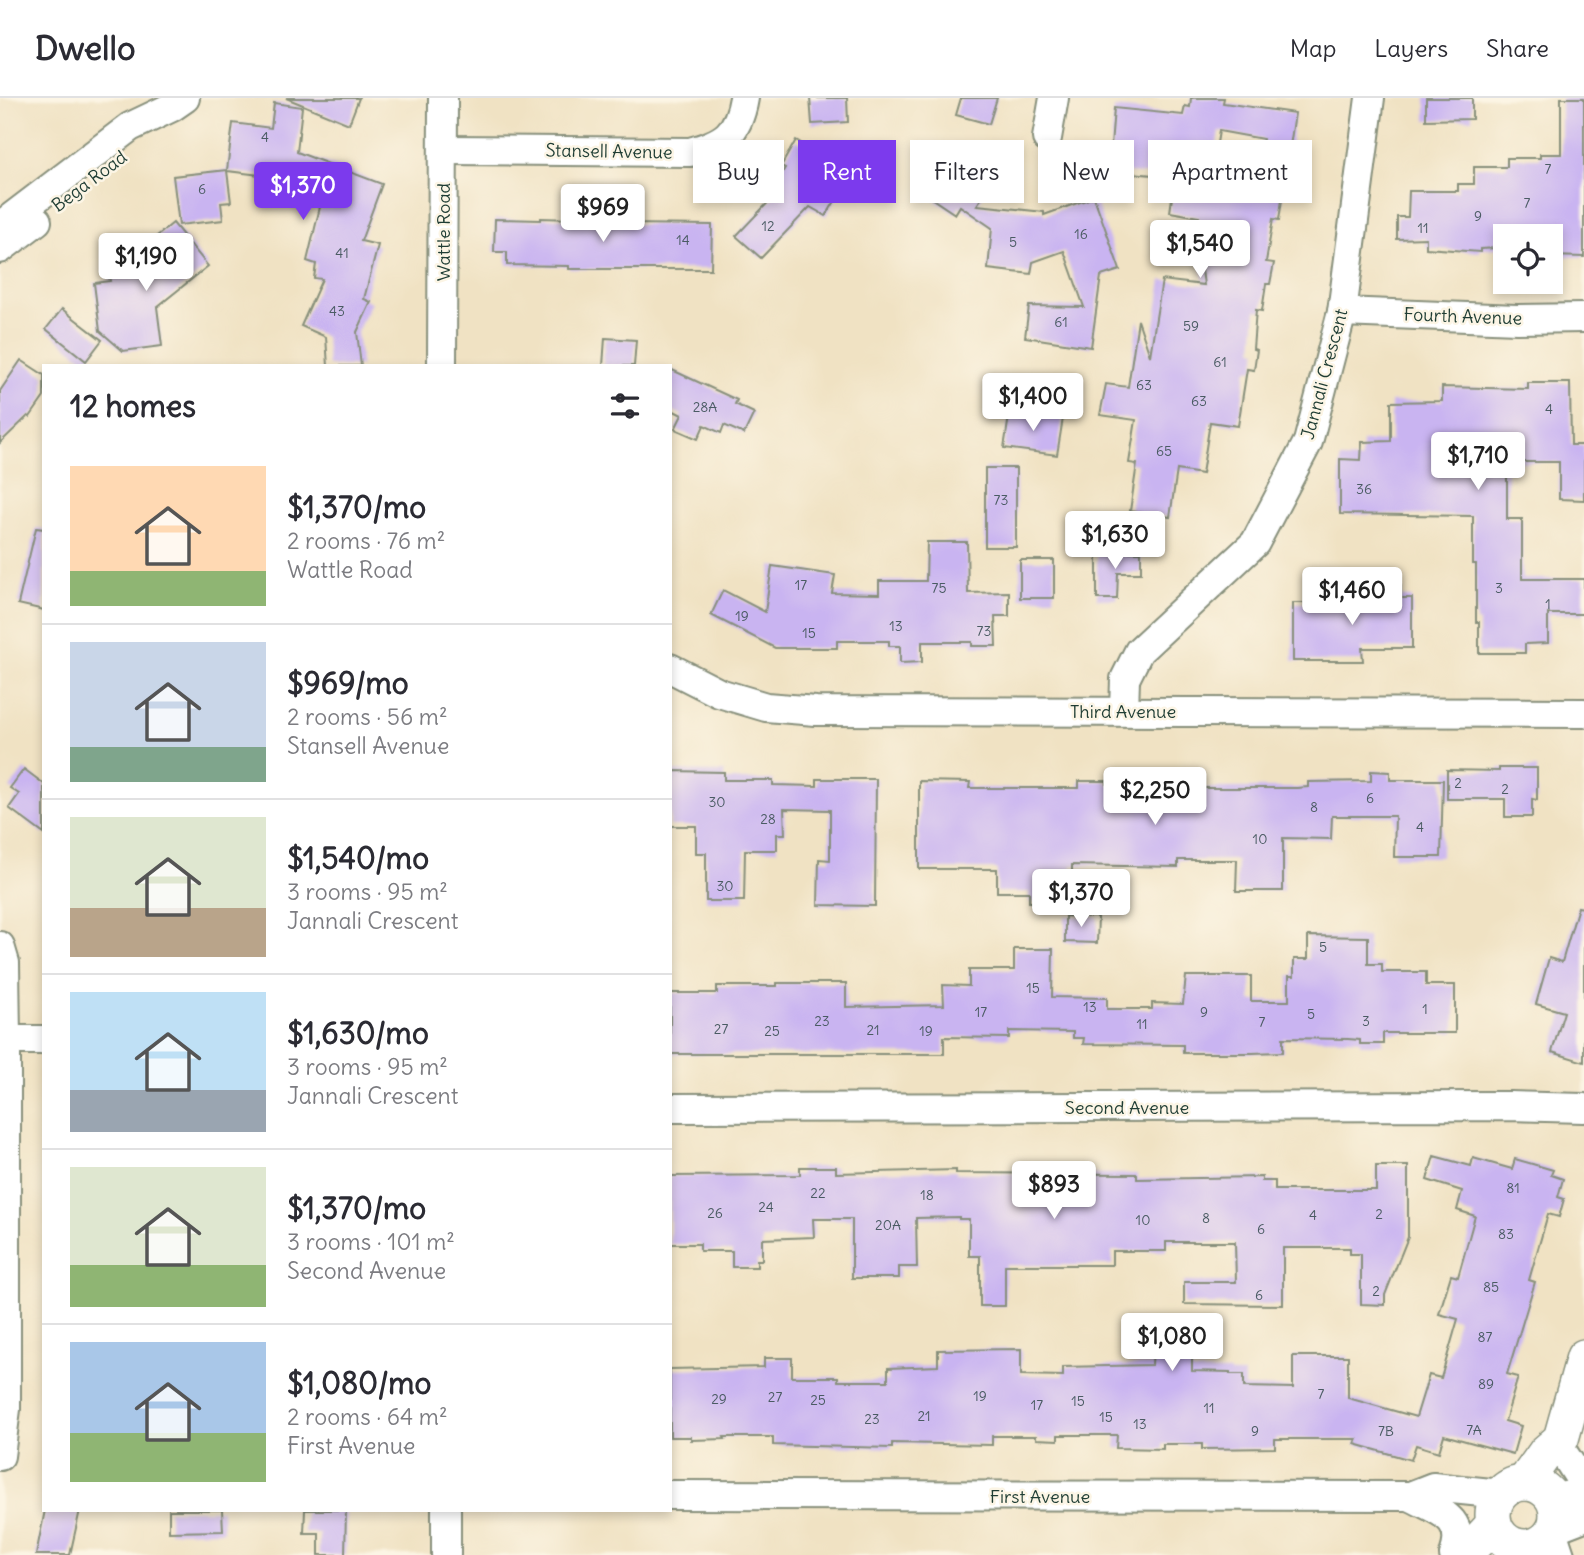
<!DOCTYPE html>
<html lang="en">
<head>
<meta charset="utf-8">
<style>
	body { margin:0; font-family:Delius,sans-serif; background:#f7f7f7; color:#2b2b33; height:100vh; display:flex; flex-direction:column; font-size:26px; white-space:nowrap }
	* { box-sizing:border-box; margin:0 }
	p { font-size:23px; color:#7c7c81 }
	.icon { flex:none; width:38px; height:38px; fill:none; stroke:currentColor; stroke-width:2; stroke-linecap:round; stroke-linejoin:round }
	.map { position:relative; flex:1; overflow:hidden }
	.panel { position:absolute; left:42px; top:266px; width:630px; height:1148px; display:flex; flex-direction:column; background:#fff; border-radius:0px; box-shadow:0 4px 10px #0003 }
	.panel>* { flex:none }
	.guide { position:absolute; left:693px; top:42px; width:665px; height:63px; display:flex; gap:14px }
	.fabs { position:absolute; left:1493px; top:126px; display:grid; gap:14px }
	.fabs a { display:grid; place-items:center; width:70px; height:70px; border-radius:0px; background:#fff; box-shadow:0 4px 10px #0003; font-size:35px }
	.price { position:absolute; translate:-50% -60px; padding:0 16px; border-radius:7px; background:#fff; color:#222; font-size:23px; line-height:46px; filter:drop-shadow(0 2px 4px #0008) }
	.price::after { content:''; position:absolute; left:50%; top:42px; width:21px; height:16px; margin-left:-10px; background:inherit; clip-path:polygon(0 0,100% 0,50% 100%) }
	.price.on { background:#7c3aed; color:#fff }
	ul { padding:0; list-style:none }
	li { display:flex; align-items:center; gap:21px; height:175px; padding:0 28px }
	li+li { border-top:2px solid #e1e1e2 }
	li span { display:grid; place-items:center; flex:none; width:196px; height:140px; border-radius:0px; color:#555 }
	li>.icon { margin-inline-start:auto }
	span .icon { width:84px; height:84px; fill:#fffc; stroke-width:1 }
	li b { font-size:30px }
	h2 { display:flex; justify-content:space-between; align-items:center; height:84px; padding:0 28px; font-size:30px }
	.chip { padding:0 24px; border-radius:0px; background:#fff; box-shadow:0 4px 10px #0003; font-size:24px; line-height:63px }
	.chip.on { background:#7c3aed; color:#fff }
	header { display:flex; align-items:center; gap:42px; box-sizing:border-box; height:98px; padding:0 35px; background:#fff; border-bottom:2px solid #e1e1e2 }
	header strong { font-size:33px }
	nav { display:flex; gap:38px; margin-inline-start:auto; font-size:24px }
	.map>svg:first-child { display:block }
</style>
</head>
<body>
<header>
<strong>Dwello</strong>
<nav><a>Map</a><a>Layers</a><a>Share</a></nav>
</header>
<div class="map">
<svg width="1584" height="1457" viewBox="0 0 1584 1457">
	<rect width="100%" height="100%" fill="#fcf5e5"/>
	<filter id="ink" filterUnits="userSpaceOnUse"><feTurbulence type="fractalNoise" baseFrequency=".0143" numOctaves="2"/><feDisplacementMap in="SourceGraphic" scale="14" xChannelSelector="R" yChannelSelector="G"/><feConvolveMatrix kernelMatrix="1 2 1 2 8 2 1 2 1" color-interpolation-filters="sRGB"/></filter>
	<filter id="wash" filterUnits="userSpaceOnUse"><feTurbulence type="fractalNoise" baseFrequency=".00686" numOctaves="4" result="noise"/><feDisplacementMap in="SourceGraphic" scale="28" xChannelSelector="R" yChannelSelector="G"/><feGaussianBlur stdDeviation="1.57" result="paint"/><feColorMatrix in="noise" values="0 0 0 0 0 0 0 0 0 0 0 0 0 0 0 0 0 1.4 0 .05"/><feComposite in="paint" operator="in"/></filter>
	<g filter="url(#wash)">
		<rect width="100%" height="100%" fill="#f0e2c3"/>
		<g id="blocks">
			<g fill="#c9b4f1" fill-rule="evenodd">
				<path d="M286 0H359L349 26Z"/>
				<path d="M810 0H847L848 24 812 26Z"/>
				<path d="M961 0H997L989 26 956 17Z"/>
				<path d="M1191 0H1224L1223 5 1295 15 1279 122 1273 121 1266 164 1274 165 1270 186H1266L1262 213 1256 212 1253 251 1257 252 1254 272 1247 271 1238 328 1210 324 1202 376 1177 372 1170 419 1130 413 1137 366 1129 365 1136 322 1100 317 1106 286 1128 289 1138 222 1150 258 1162 182 1204 187 1197 134 1199 119 1170 114 1175 79 1109 73 1114 10 1183 17 1185 8 1190 9ZM1219 33 1263 41 1255 81 1212 75Z"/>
				<path d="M1426 0H1472V21L1426 22Z"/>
				<path d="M1561 0H1584V159L1550 158V138H1498V150L1480 151V154L1426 150V140L1397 141V119H1408L1409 93H1458V86H1474V69H1507V60H1540V56H1561Z"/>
				<path d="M274 5 302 9 297 54 382 86 361 143 378 147 364 201 371 204 357 234 361 268H328L326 239 301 228 322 181 314 180 316 166 307 163 320 109 316 108 321 97 306 91 309 83 227 73 231 104 221 105 223 122 179 127 173 78 227 72 233 25 271 30Z"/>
				<path d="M796 42 852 75 826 118 810 109 761 160 736 138 781 91 775 87 785 70 781 68Z"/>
				<path d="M955 64 990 88 977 107 1044 114V117L1094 99 1120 172 1101 178 1091 249 1025 239 1029 208 1084 209 1064 153 1033 164 1031 176 988 171 992 130 960 108 955 116 928 98 948 69 951 71Z"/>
				<path d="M572 119H593V123H626V126L712 127 711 171H569V168L507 167V154H494L495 121 541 122V120L572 121Z"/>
				<path d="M173 125 208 168 157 209 162 248 123 253 100 233 94 185 110 183 109 178 136 174 165 150 156 139Z"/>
				<path d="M62 211 102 242 86 263 46 231Z"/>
				<path d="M605 240 636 242 634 268H603Z"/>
				<path d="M21 262 44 277V299L30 319 28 318 0 345V293Z"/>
				<path d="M670 271 737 302 735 306 754 315 744 336 724 327 721 335 704 327 698 341 675 331 682 317 670 311Z"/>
				<path d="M1528 285H1570L1571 347H1584V402L1559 401V364H1507V421H1522V481H1584V516H1548V545L1525 546V555H1479V524H1476V466H1473V418L1340 416V361L1361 362 1362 344 1391 343V304L1442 303V289L1528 291Z"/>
				<path d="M1010 312 1063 320 1057 357 1004 350Z"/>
				<rect x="985" y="370" width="31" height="79"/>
				<path d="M36 430 44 431V512L18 506Z"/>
				<path d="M927 444H967L968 495 1009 494V518H995L996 548H972V544H922V564L900 565V548H889V543H837V550H775L711 517 723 492 765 514 772 468 835 477 832 495 879 496V483H926Z"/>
				<path d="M1097 454H1141V475H1118L1117 501H1097Z"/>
				<rect x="1020" y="462" width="34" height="38"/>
				<path d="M1371 487H1401V500H1412V550H1362L1363 563H1293V505H1371Z"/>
				<path d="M1499 670H1537V702L1532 701V719H1505V701H1447V672L1499 673Z"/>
				<path d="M24 671 44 686V736L9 710 19 696 10 690Z"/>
				<path d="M670 673 724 674V682H773V687L817 688V681H876L875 808 818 807 819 761 830 762V712L784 711 785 736H777V752H745L744 803H706V755H696V728H670Z"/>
				<path d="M1371 673 1390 674V682H1443L1441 759H1394L1395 718H1332L1331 741 1283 740V793H1236L1237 762H1178V769L1072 767V804H1029V794H997V771H919V683L970 684 969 690H1079V683H1107V686L1159 687V690H1297L1308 689V684L1371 683Z"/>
				<path d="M1578 809 1584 810V964L1552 954 1564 914 1536 906 1549 860 1562 864Z"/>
				<path d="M1065 818 1098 819 1097 845 1065 844Z"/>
				<path d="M1308 838 1368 839V866H1382V874H1426V887H1455V935H1383V946H1360V942L1348 941 1283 940V954L1252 955H1183V947L1083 946 1084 940H1073V934L1009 933V940L944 939V956H670V895H717V888H777V885H846V909L944 907 943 887 969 888V872H1014V851H1053L1052 899 1107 900V911H1152V905L1183 906 1186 878H1251V903H1289V878H1294V861H1308Z"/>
				<path d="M1434 1058 1471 1068 1473 1060 1512 1071 1515 1061 1553 1072 1551 1077 1563 1081 1558 1099 1564 1101 1559 1119 1548 1116 1529 1182 1535 1184 1507 1276 1518 1279 1505 1323 1521 1328 1513 1356 1444 1337 1439 1354 1416 1347 1411 1362 1355 1346 1357 1341H1275V1350L1202 1351V1346H1163V1351L1116 1350 1117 1337H1058V1342L1036 1341V1338H992V1347L892 1345V1350L773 1347V1339H724L725 1341 691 1342V1339H670V1271L764 1269V1260H792V1279H838V1283H888V1270L938 1268V1252L1021 1251V1277L1063 1278V1269L1152 1267 1153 1249 1192 1248V1273L1230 1274V1276H1244V1289L1293 1290V1258H1348V1300L1416 1319 1429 1277 1441 1280 1458 1221 1439 1216 1451 1177 1458 1179 1475 1118 1457 1112 1462 1093 1427 1082Z"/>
				<path d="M1376 1068H1408V1139L1385 1197V1207L1361 1206V1156H1350V1150H1283V1207L1184 1206V1184H1236L1235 1144H1166V1153H1112V1167H1005V1208H980V1158H969V1121H959V1119L916 1120 917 1169H899V1180H852V1121H813L814 1139 762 1141V1162H757V1169H732V1153H700V1146H670V1078L800 1077V1069H836V1075L956 1072V1075L1137 1076V1081L1262 1079V1083H1275V1092H1376Z"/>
				<path d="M45 1412H80L70 1457H36Z"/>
				<path d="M169 1412H222L223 1433 169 1434Z"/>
				<path d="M305 1412H346L345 1457H319V1435H304Z"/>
			</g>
		</g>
	</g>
	<g filter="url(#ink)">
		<use href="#blocks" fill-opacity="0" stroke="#88907c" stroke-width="2"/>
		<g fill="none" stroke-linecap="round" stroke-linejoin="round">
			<defs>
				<g id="minor">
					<path d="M1047 40 1054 0"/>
					<path d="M444 52 690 54C724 45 738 36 744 0"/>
					<path d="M0 128 130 29 172 9 185 0"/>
					<path d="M0 151 37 123"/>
					<path d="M1342 214 1517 221 1584 220"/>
					<path d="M442 268 443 0"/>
					<path d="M670 570 719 595 766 609 816 613 1584 615"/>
					<path d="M1124 613 1125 581 1139 553 1255 445 1308 344 1342 214 1370 0"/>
					<path d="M0 848 5 865 6 942V1311L0 1358"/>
					<path d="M6 942H44"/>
					<path d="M670 1010 1510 1008 1584 1010"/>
					<path d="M1566 1359 1584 1387"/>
					<path d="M670 1397 1410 1398 1433 1389 1501 1396"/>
					<path d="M1410 1398C1436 1413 1468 1418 1454 1457"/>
					<path d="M1552 1401 1584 1394"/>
					<path d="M1553 1431 1584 1419"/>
					<path d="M1552 1433 1560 1457"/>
					<path d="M1522 1449 1530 1457"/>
					<path d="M446 1457V1412"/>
				</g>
				<g id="tertiary">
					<path d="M1524 1385 1546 1354 1561 1341 1584 1259"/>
					<circle cx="1525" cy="1417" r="32"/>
					<path d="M1465 1457 1494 1426"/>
				</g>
			</defs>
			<use href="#minor" stroke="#88907c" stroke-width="32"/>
			<use href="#tertiary" stroke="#88907c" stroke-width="38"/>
			<use href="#minor" stroke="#fff" stroke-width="28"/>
			<use href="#tertiary" stroke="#fff" stroke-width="35"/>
		</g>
	</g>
	<g text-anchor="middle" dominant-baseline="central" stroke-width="5" stroke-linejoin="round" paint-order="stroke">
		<g font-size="14" fill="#4a5b63">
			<text x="265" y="39">4</text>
			<text x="1548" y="71">7</text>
			<text x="202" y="91">6</text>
			<text x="1527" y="105">7</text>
			<text x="1478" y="118">9</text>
			<text x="768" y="128">12</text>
			<text x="1423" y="130">11</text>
			<text x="1081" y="136">16</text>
			<text x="683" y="142">14</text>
			<text x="1013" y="144">5</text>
			<text x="342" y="155">41</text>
			<text x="337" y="213">43</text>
			<text x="1061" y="224">61</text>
			<text x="1191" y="228">59</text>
			<text x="1220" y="264">61</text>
			<text x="1144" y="287">63</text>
			<text x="1199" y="303">63</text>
			<text x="705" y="309">28A</text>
			<text x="1549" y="311">4</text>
			<text x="1164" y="353">65</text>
			<text x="1364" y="391">36</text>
			<text x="1001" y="402">73</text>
			<text x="801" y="487">17</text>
			<text x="939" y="490">75</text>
			<text x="1499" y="490">3</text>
			<text x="1548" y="506">1</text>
			<text x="742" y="518">19</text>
			<text x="896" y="528">13</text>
			<text x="984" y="533">73</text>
			<text x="809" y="535">15</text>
			<text x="1458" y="685">2</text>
			<text x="1505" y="691">2</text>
			<text x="1370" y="700">6</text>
			<text x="717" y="704">30</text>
			<text x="1314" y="709">8</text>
			<text x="768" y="721">28</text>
			<text x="1420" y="729">4</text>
			<text x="1260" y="741">10</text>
			<text x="725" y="788">30</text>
			<text x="1323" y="849">5</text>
			<text x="1033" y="890">15</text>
			<text x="1090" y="909">13</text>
			<text x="1425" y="911">1</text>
			<text x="981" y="914">17</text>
			<text x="1204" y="914">9</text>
			<text x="1311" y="916">5</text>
			<text x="822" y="923">23</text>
			<text x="1366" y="923">3</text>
			<text x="1262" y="924">7</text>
			<text x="1142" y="926">11</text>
			<text x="721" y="931">27</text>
			<text x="873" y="932">21</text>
			<text x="772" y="933">25</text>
			<text x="926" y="933">19</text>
			<text x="1513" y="1090">81</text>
			<text x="818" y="1095">22</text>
			<text x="927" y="1097">18</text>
			<text x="766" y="1109">24</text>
			<text x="715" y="1115">26</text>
			<text x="1379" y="1116">2</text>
			<text x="1313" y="1117">4</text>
			<text x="1206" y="1120">8</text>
			<text x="1143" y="1122">10</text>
			<text x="888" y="1127">20A</text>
			<text x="1261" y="1131">6</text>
			<text x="1506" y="1136">83</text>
			<text x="1491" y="1189">85</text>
			<text x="1376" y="1193">2</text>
			<text x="1259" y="1197">6</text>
			<text x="1485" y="1239">87</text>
			<text x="1486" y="1286">89</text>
			<text x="1321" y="1296">7</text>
			<text x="980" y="1298">19</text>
			<text x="775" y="1299">27</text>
			<text x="719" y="1301">29</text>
			<text x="818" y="1302">25</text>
			<text x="1078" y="1303">15</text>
			<text x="1037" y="1307">17</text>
			<text x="1209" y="1310">11</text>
			<text x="924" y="1318">21</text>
			<text x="1106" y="1319">15</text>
			<text x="872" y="1321">23</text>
			<text x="1140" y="1326">13</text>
			<text x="1474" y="1332">7A</text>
			<text x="1255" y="1333">9</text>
			<text x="1386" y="1333">7B</text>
		</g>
		<g font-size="18" fill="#1f3d34" stroke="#fcf5e5">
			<text transform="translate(609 53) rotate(1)">Stansell Avenue</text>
			<text transform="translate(89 83) rotate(-37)">Bega Road</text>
			<text transform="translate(443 134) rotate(-90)">Wattle Road</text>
			<text transform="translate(1463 218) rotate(2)">Fourth Avenue</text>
			<text transform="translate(1324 276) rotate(-75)">Jannali Crescent</text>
			<text x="1123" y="613">Third Avenue</text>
			<text x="1127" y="1009">Second Avenue</text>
			<text x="1040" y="1398">First Avenue</text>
		</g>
	</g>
</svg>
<div class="fabs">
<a><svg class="icon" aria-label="locate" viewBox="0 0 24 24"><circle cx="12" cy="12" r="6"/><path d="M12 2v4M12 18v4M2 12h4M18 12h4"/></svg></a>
</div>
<b class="price on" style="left:303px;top:124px">$1,370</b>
<b class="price" style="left:603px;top:146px">$969</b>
<b class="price" style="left:1200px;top:182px">$1,540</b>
<b class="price" style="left:146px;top:195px">$1,190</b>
<b class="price" style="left:1033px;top:335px">$1,400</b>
<b class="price" style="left:1478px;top:394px">$1,710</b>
<b class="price" style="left:1115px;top:473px">$1,630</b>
<b class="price" style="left:1352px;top:529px">$1,460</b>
<b class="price" style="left:1155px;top:729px">$2,250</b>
<b class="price" style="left:1081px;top:831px">$1,370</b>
<b class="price" style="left:1054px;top:1123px">$893</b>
<b class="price" style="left:1172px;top:1275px">$1,080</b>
<div class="guide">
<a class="chip">Buy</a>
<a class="chip on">Rent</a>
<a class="chip">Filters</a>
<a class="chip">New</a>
<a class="chip">Apartment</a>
</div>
<section class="panel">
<h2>12 homes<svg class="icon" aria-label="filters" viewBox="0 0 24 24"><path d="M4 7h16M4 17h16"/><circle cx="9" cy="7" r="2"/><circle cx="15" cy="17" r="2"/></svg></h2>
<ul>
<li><span style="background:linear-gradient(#ffd9b3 75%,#8fb573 0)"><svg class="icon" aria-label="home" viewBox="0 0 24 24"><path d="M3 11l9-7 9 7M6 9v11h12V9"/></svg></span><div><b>$1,370/mo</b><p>2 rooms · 76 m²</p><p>Wattle Road</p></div></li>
<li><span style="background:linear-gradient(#c9d6e8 75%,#7fa58c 0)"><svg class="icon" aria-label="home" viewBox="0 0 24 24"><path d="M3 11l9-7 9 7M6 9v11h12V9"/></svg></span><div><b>$969/mo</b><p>2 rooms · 56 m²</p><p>Stansell Avenue</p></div></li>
<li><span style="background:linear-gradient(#dfe7d0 65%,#b9a48a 0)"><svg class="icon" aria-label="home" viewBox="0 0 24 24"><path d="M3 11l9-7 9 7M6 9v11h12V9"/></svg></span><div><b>$1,540/mo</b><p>3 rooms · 95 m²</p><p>Jannali Crescent</p></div></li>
<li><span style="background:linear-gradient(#bfe0f5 70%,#9aa5b1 0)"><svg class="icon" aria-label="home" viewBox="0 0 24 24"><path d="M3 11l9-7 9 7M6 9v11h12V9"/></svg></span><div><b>$1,630/mo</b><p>3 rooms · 95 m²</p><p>Jannali Crescent</p></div></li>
<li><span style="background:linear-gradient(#dfe7d0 70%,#8fb573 0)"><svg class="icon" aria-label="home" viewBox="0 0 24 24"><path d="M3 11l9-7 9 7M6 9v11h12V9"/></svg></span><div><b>$1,370/mo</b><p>3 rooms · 101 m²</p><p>Second Avenue</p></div></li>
<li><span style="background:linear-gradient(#a9c7e8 65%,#8fb573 0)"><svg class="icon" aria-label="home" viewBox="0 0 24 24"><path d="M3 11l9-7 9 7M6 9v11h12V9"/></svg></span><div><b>$1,080/mo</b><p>2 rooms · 64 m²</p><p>First Avenue</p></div></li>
</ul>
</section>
</div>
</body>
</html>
